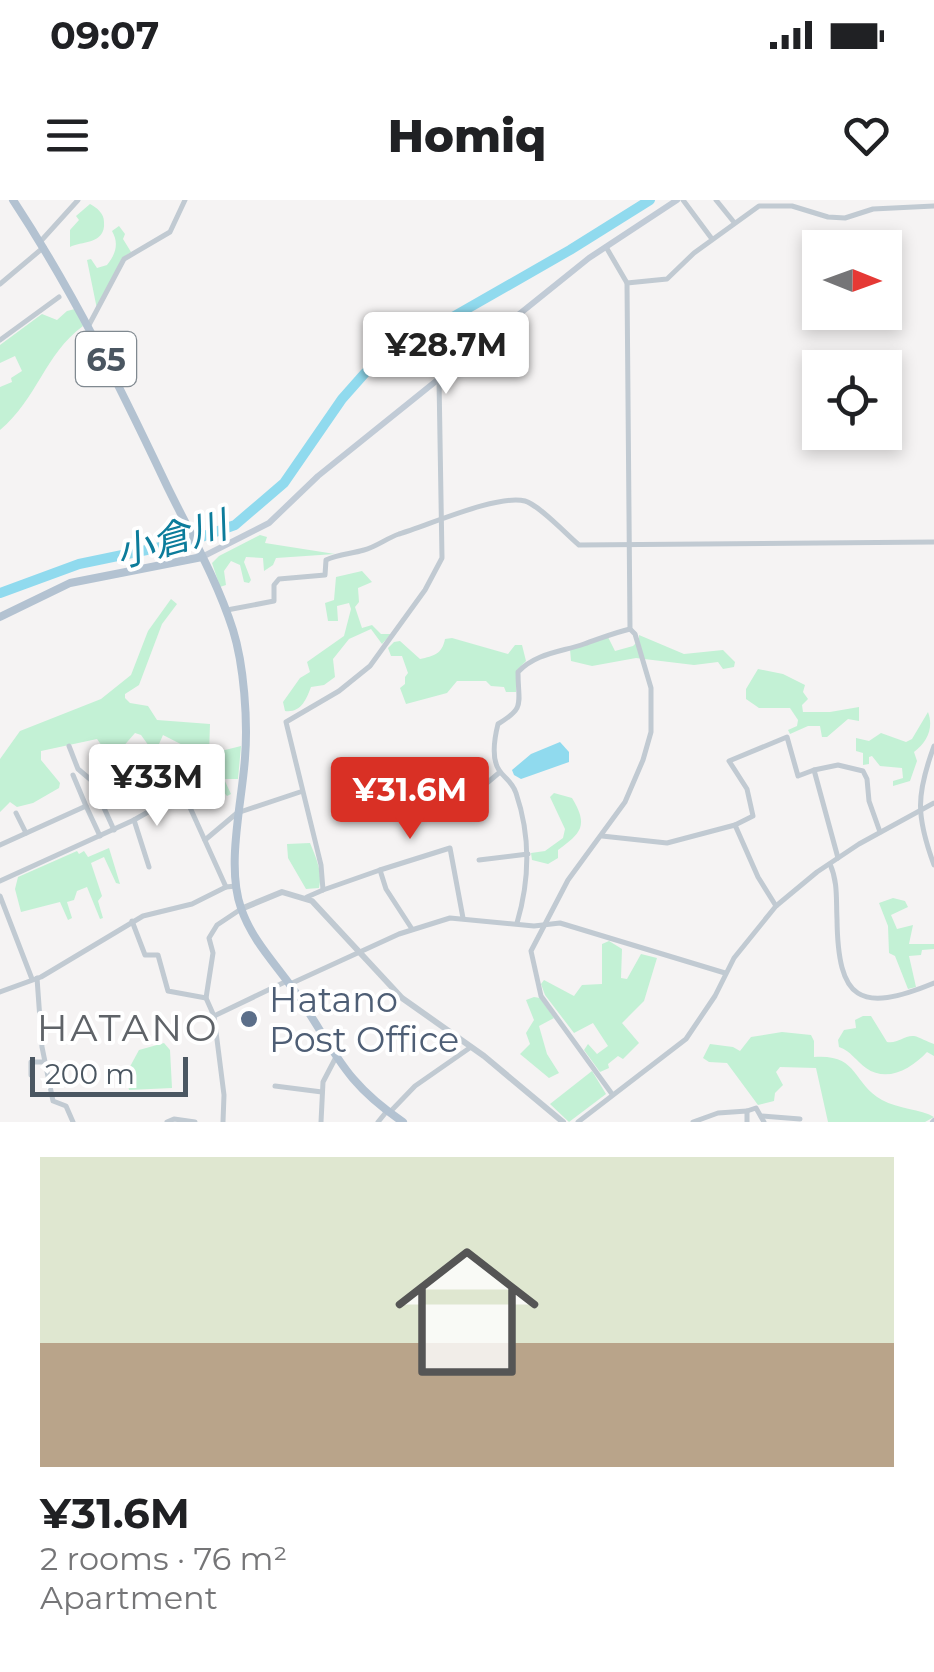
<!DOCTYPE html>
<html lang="en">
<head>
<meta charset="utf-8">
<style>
	body { margin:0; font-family:Montserrat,"Noto Sans JP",sans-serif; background:#f6f6f6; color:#202124; height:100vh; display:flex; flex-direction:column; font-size:38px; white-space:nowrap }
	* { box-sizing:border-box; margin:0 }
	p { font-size:32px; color:#757577 }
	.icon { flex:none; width:55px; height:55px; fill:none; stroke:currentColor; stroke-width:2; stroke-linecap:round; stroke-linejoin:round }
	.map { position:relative; height:922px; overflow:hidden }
	.panel { display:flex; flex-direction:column; background:#fff; flex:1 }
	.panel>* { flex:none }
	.needle { width:65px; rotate:91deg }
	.controls { position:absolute; left:802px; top:30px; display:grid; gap:20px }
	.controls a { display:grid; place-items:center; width:100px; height:100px; border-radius:0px; background:#fff; box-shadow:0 5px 15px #0003; font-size:50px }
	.scale { position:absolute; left:30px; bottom:25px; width:158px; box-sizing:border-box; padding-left:10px; border:5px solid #4a5661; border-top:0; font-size:28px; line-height:35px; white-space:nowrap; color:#4a5661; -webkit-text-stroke:8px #fff; paint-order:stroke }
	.price { position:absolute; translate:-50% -85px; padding:0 22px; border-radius:10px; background:#fff; color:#222; font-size:32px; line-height:65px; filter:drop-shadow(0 2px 5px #0008) }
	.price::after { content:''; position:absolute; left:50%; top:60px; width:30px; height:22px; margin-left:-15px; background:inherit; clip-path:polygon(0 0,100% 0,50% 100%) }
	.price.on { background:#d93025; color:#fff }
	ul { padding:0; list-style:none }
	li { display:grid; align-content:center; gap:20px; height:530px; padding:0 40px }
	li+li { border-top:2px solid #e0e0e0 }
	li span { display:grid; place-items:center; height:310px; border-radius:0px; color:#555 }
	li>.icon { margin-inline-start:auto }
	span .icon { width:180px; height:180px; fill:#fffc; stroke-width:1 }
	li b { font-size:42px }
	.status { display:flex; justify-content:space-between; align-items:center; height:70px; padding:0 50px; background:#fff; direction:ltr }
	.status svg { height:28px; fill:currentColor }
	header { display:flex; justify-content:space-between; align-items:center; height:130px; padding:0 40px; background:#fff; font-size:45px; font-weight:800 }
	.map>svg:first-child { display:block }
</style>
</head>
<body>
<div class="status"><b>09:07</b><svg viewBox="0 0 49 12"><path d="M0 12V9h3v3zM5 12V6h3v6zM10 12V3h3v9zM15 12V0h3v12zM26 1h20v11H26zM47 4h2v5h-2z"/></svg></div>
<header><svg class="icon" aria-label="menu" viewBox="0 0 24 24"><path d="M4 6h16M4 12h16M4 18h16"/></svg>Homiq<svg class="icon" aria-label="heart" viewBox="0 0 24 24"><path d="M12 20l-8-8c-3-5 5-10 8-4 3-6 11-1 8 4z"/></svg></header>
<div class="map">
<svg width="934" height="922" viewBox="0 0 934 922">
	<rect width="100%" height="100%" fill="#f5f3f3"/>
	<g fill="#c3f1d5">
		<path d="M90 4C97 8 104 13 104 22 106 45 80 41 70 47V30L79 20 76 16Z"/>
		<path d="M119 26 125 34 123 39 131 52 122 58 97 109 87 60 91 59 97 68 107 65C116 54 119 43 112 31Z"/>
		<path d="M75 109 83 126C44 155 38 198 0 230V187L12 182 11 178 22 171 15 156 0 163V145L42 114 57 120 67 111Z"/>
		<path d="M260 335 267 337 265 343 335 354 276 358 273 365 264 371 263 358 246 357 244 362 251 380 249 383 244 382 240 365 231 361 224 371 226 385 220 387 212 363 219 356Z"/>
		<path d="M362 371 372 382 358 388 359 402 355 407 362 428 372 425 381 434H391L382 444 371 429 349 439 333 459 335 477 324 485 311 487C306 500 301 513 285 511L283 502 300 478 310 472 307 462 344 436 351 409 349 403 337 406 338 421H328L325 403 334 400 336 377Z"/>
		<path d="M171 399 177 404 162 424 139 485 125 494V498L130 503 148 506 157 520 210 524 209 554 241 546 238 579H224L231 594 227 596 215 582 211 584 210 597 206 600 199 599 197 595 203 587 200 581 209 577 212 560 163 535 159 544 163 560H159L141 535 135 533 121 549 107 553 97 539 41 551V560L60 583 59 588 33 603 17 607 10 602 0 612V559L20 531 101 499 131 475 148 431Z"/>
		<path d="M639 435 684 454 723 450 735 462 734 467 723 469 718 462 694 465 636 458 592 466 571 461 570 449 608 437 615 451 633 446 639 440Z"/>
		<path d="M452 438 508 454 515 445H522L526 461 517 470 516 492H506L504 487 491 486 486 481H457L447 493 406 504 400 488 405 484V477L408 473 402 456H391L388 448 394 442 400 441 420 459C434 456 442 454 445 439Z"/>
		<path d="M758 469 783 474 805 485 803 492 808 499 802 505 803 512H830L859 507V521L848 519 827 537H822L820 526H808L790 534 788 530 797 526 798 520 790 508H759L746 499V489Z"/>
		<path d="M928 512C934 528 927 542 914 552L917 561 910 581 893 586V581L903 578 902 568 880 566 872 556 869 557V564L863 565V553L856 551V538L869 541 881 533 906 542 912 539Z"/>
		<path d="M554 593 572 598C589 626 581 633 558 650V658L548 664 532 660 531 653 545 651 563 638 565 629 550 597Z"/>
		<path d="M310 643C316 658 323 672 319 688L306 689 288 658 287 644Z"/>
		<path d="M109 648 120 684 116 683 104 657 91 663 102 696 98 701 103 718 100 719 87 687 77 691 74 700 67 702 72 718 68 720 60 702 21 712 15 689 18 677 77 651 79 654 84 651 88 657Z"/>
		<path d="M893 698 905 701 908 707 891 715 897 729 913 725 909 744H934V749L922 750 921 755 909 756 916 787 908 789 895 756 889 753 888 726 879 703Z"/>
		<path d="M609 741 622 749 621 778 627 779 641 754 657 758 644 801 622 823 639 843 623 859 618 856 608 864 609 868 600 872 584 850 588 844 597 854 608 846 593 823 574 833 545 795 541 784 544 780 574 796 582 785 602 784V744Z"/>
		<path d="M534 797 540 798 554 818 539 826 547 854 559 873 549 878 520 854 530 844 526 833 534 820 526 800Z"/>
		<path d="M863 816H871L887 842C898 844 904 835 914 836 920 837 927 842 934 844V856L927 852C911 869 887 883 866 868 856 861 851 851 839 847L838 840 844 830 856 828 855 820Z"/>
		<path d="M782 832 811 835 814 841V857C859 854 851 882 882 900 898 909 921 909 934 917L925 922H828L816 868 780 867 776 872 783 885 775 893 774 901 758 905 727 863 709 862 703 858 710 844 733 847 740 851 751 837Z"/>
		<path d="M164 843 170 850 172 888 129 890 126 874 139 850Z"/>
		<path d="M592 871 606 894 569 922 550 904Z"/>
	</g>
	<path fill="#90daee" d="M560 542 569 552V562L521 579 514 575 512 570 531 554Z"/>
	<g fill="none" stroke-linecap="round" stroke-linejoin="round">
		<path stroke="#90daee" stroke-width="10" d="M0 393 79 364 190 341 235 325 284 283 342 199 365 173 416 138 570 50 650 0"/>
		<g stroke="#c1cad2" stroke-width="5">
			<path d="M683 0 712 39"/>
			<path d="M716 0 733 21"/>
			<path d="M40 42 78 0"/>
			<path d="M606 47 627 83 630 429 635 434 651 488V532L643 560 625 602 568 680 531 751 541 796 612 894"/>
			<path d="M627 83 667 79 694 53 759 6H792L828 17 845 18 873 9 934 6"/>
			<path d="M0 84 44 47"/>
			<path d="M89 125 124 59 170 32 185 0"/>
			<path d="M0 140 59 97"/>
			<path d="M227 410 274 401V385L279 379 325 375 326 360C338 354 351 354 364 350 376 347 387 338 399 334 427 326 497 294 525 301 539 305 566 334 579 345L934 342"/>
			<path d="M69 546 78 569 91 580 99 597"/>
			<path d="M934 546C916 595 916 616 934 665"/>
			<path d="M814 570 838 565 863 571 867 579 869 601 880 632"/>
			<path d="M73 575 86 606"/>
			<path d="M452 591 481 588 500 572"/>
			<path d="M16 613 26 633"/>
			<path d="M134 620 149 667"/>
			<path d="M735 625 753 616 747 589 729 561 787 537 798 576 814 570 838 658"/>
			<path d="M114 630 99 597 133 583"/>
			<path d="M602 636 667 643 735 625 758 677 776 706"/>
			<path d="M205 640 237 613 300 592"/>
			<path d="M0 645 86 606 100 636"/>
			<path d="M479 660 528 654"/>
			<path d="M830 664C838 682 836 699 837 719 838 800 859 814 934 783"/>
			<path d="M0 681 134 620 183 592 226 687"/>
			<path d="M323 690 380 670"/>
			<path d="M0 696 32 779"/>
			<path d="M307 697 323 690 321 665 286 522 339 491 370 466 425 390 442 358 439 179"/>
			<path d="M132 721 145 755H158L168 791 206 798"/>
			<path d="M517 723C530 679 531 637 516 593 512 581 504 578 499 570 491 558 495 536 498 524 526 507 518 504 518 472 536 453 561 452 584 444 599 439 613 433 630 429"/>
			<path d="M412 729 386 689 380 670 450 648 463 718"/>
			<path d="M37 778 42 847 53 901 66 906 73 922"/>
			<path d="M290 784 399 734 450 718 534 726 560 723 725 773"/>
			<path d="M0 792 41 777 143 716 192 704 226 687 236 686"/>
			<path d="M214 816 287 781"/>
			<path d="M31 875V862H44"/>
			<path d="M275 886 322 892"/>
			<path d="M747 911 756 908 764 922"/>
			<path d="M389 913 415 886 471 847"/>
			<path d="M761 916 800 919"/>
			<path d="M167 922 174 919 195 922"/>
			<path d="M223 922 224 895 214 816 206 798 213 753 209 738 217 725 241 709"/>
			<path d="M321 922 323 882 335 859"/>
			<path d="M378 922 387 911"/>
			<path d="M578 922 686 839 715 796 734 758 776 706 817 672 859 644 934 603"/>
			<path d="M693 922 718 913 747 911V922"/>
		</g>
		<path stroke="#c1cad2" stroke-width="6" d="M241 709 282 692 312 701 402 798 484 856 563 922"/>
		<g stroke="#c1cbd6" stroke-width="6">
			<path d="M202 357 269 323 318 276 589 58 677 0"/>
			<path d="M933 922 934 921"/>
		</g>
		<g stroke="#b3c2d1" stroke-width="8">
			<path d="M13 0C73 91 120 187 167 286 190 333 217 380 233 430 244 465 248 521 245 558 242 602 226 666 241 708 253 744 282 770 302 802 338 857 346 883 403 922"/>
			<path d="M0 417 70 383 202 357"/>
		</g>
	</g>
	<circle fill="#5c6f8a" stroke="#fff" stroke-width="4" cx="249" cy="819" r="10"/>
	<g text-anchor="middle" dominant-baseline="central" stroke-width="8" stroke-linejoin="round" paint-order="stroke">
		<rect fill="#fff" stroke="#808990" stroke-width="2.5" x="76" y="132" width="60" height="54" rx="8"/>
		<g font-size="32" font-weight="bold" fill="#4a5661">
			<text x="106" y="159">65</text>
		</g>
		<g font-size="35" fill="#4e5e75" stroke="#fff" text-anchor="start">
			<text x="269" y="799">Hatano<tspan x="269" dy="40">Post Office</tspan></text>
		</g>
		<g font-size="38" font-style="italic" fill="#0c7c9b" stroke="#fff">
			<text transform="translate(171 339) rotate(-16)">小倉川</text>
		</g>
		<g font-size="38" letter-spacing="2.5" fill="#5f6368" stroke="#fff">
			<text x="128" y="827">HATANO</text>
		</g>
	</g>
</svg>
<div class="controls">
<a><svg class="needle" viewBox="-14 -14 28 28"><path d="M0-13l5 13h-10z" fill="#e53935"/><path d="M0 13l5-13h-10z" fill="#757577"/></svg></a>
<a><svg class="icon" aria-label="locate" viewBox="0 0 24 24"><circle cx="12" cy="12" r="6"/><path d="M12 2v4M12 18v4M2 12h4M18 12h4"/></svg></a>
</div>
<div class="scale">200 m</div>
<b class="price" style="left:446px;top:197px">¥28.7M</b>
<b class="price" style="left:157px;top:629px">¥33M</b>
<b class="price on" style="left:410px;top:642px">¥31.6M</b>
</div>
<section class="panel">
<ul>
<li><span style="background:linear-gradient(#dfe7d0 60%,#b9a48a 0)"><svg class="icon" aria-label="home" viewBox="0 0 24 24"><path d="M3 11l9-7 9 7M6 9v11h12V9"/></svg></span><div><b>¥31.6M</b><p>2 rooms · 76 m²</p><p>Apartment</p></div></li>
</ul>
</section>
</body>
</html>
